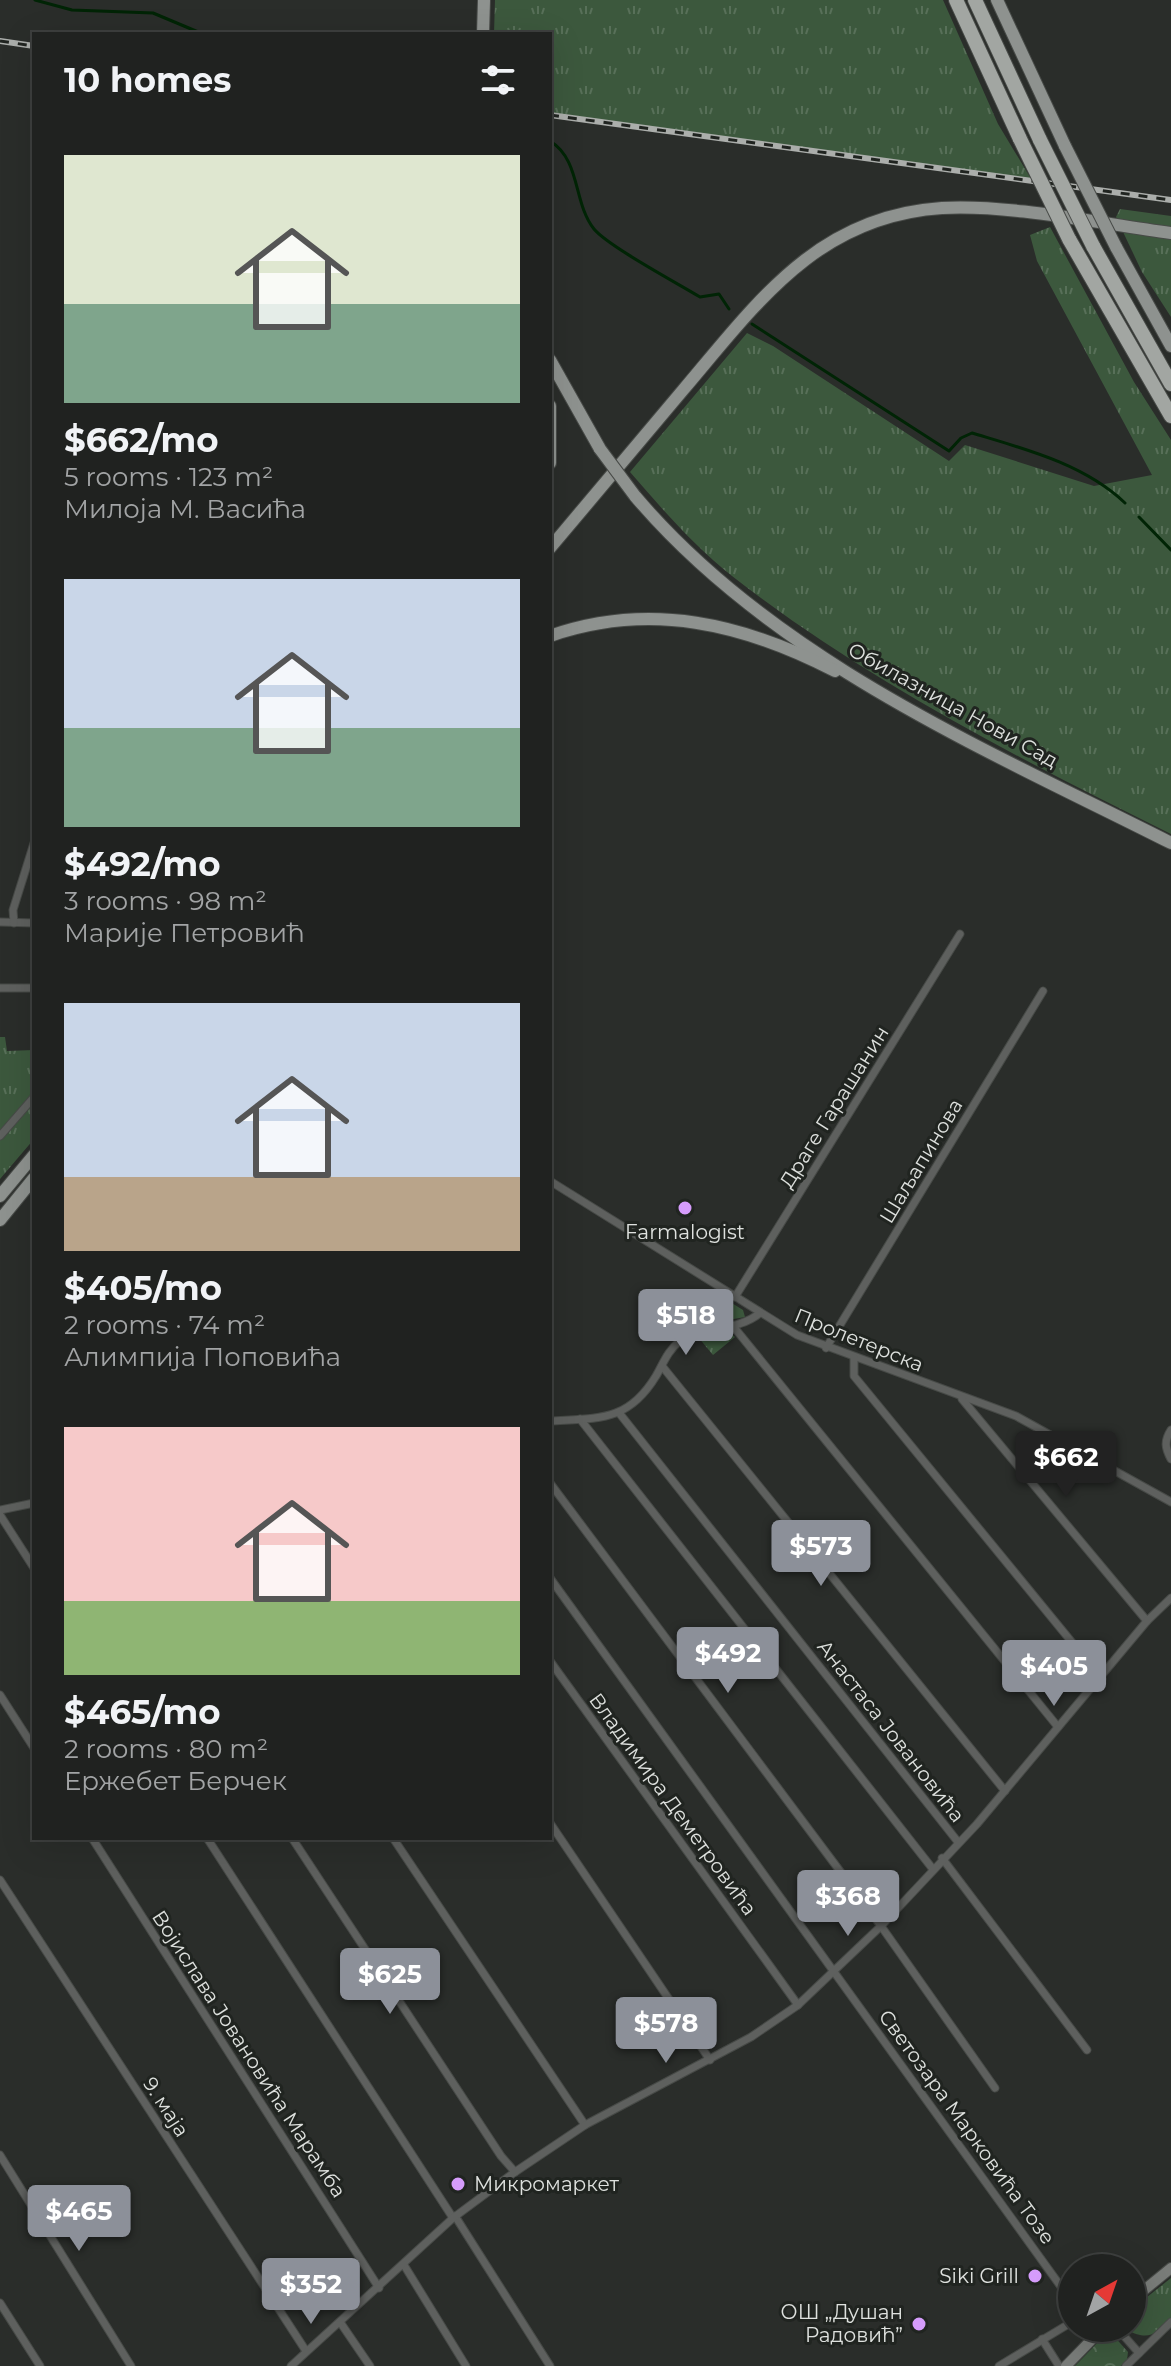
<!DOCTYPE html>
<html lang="en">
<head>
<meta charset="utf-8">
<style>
	body { margin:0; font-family:Montserrat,sans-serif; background:#282a29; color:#f1f3f6; height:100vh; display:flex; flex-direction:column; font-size:30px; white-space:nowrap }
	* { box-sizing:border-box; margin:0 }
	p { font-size:26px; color:#a2a4a5 }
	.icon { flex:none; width:44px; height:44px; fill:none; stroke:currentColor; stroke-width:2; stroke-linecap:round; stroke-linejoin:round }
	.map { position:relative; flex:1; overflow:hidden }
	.drawer { position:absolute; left:32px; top:32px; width:520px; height:1808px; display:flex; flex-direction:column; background:#202220; border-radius:0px; box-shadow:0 8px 32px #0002,0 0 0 2px #3d3f3e }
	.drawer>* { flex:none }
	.needle { width:52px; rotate:40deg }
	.tools { position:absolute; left:1058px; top:2254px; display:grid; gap:16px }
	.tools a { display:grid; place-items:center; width:88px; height:88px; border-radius:50%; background:#202220; box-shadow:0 8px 32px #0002,0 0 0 2px #3d3f3e; font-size:40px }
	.price { position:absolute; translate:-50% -68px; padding:0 18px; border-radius:8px; background:#8c9099; color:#fff; font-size:26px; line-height:52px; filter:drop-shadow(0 2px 4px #0008) }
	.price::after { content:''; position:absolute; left:50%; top:48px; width:24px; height:18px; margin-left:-12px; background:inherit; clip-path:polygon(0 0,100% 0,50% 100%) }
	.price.selected { background:#222; color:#fff }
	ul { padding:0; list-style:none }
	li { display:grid; align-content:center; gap:16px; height:424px; padding:0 32px }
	li span { display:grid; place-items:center; height:248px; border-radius:0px; color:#555 }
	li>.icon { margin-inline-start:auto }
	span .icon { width:144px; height:144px; fill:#fffc; stroke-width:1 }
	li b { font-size:34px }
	h2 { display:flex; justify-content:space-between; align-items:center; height:96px; padding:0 32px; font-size:34px }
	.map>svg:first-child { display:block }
</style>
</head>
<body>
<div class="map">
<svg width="1171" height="2366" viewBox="0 0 1171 2366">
	<defs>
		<pattern id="grass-tufts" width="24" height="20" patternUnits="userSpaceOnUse" patternTransform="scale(2)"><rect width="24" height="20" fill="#3c583d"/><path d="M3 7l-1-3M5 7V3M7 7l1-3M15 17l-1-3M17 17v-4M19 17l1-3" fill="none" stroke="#587059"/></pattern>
		<pattern id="forest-crowns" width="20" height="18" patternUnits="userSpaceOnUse" patternTransform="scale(2)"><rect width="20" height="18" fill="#3c583d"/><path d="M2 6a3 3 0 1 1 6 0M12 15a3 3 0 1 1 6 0" fill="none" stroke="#587059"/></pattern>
	</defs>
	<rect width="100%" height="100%" fill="#2a2d2a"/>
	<g fill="url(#grass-tufts)">
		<path d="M495 0H943L998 124 1033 182 550 115V34H494Z"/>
		<path d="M1120 209 1171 216V317L1142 272 1116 217Z"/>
		<path d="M1050 227 1134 382 1171 440V834C1020 759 866 681 732 576 694 546 662 509 630 472L747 333 773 346 949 461 965 445 1094 486 1152 475 1037 261 1030 235Z"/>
		<path d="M0 1037H5L7 1051 34 1050V1139L0 1179Z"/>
		<path d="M722 1297 743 1310 745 1317 711 1323 709 1316Z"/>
		<path d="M726 1330 735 1337 713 1355 698 1337Z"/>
		<path d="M1171 2278V2318C1154 2335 1149 2341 1127 2330L1132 2328V2309Z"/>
	</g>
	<path fill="url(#forest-crowns)" d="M1112 2334 1128 2352 1127 2360 1121 2366H1075L1105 2335Z"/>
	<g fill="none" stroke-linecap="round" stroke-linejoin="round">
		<g stroke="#002405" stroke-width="3">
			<path d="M35 0 72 10 153 13 203 34"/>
			<path d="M550 141C581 160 573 203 594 229 608 246 677 283 700 297L719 294 729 309"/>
			<path d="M752 324 949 451 961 438 972 433C1025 449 1084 464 1125 503"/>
			<path d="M1139 517 1171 550"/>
		</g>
		<defs>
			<g id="minor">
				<path d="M0 922 34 923"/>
				<path d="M14 923 13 910 34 843"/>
				<path d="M0 988H34"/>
				<path d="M0 1136 34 1097"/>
				<path d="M550 1181 797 1335 1016 1416 1171 1502"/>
				<path d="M735 1297 960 934"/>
				<path d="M733 1326 1058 1727"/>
				<path d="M826 1348 1043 991"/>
				<path d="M854 1358V1376L1102 1679"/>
				<path d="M662 1366 1005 1791"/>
				<path d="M962 1399 1147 1621"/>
				<path d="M620 1414 958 1842"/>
				<path d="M580 1419 932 1868"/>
				<path d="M550 1421C599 1418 628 1422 656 1376 663 1364 668 1350 680 1341 705 1325 737 1332 760 1313"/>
				<path d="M1171 1430C1164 1441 1165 1448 1171 1459"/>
				<path d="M550 1483 881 1926 995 2088"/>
				<path d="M0 1510 34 1503"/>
				<path d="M0 1515 34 1568"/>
				<path d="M550 1578 1072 2302"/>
				<path d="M550 1661 798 2005"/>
				<path d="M0 1695 34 1748"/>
				<path d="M550 1823 710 2060"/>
				<path d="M92 1838 379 2288"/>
				<path d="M207 1838 453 2218"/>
				<path d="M292 1838 501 2156 515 2172"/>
				<path d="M393 1838 585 2125"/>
				<path d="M942 1858 1087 2050"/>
				<path d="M0 1880 306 2351"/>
				<path d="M0 2155 131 2366"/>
				<path d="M455 2216 550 2366"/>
				<path d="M404 2265 466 2366"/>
				<path d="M0 2303 40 2366"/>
				<path d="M340 2322 370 2366"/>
				<path d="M1117 2328 1139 2353"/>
				<path d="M1042 2339 1059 2366"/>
				<path d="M291 2366 453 2218 515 2172 585 2125 751 2037 798 2005 881 1926 977 1824 1147 1621 1171 1598"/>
				<path d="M999 2366 1072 2322"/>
				<path d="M1126 2366 1171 2322"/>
			</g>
			<g id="secondary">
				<path d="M1132 2300 1171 2268"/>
				<path d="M1066 2366 1103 2328"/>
			</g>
			<g id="primary">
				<path d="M997 0 1065 146"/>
				<path d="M483 34 484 0"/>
				<path d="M1116 247 1171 346"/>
				<path d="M550 360 600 449"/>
				<path d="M550 406V463"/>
				<path d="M635 496C774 660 983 748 1171 843"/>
				<path d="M550 548C594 495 639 443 683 390 757 303 817 216 942 208 1010 204 1102 224 1171 233"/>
				<path d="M550 636C650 601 744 624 835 671"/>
				<path d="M0 1196 34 1155"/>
				<path d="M0 1220 34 1178"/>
			</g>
			<g id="motorway">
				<path d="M956 0 1020 139"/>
				<path d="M975 0 1040 140"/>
				<path d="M1069 239 1171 416"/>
				<path d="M1093 246 1171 384"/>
			</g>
		</defs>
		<use href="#minor" stroke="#474a47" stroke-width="9"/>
		<use href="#secondary" stroke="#474a47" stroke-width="12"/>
		<use href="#primary" stroke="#474a47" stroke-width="14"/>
		<use href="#motorway" stroke="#474a47" stroke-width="16"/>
		<use href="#minor" stroke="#5e605e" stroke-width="7"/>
		<use href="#secondary" stroke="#797c79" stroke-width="10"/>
		<use href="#primary" stroke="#8e928f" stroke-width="12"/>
		<use href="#motorway" stroke="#a2a6a2" stroke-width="14"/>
		<defs>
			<g id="rail">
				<path d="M0 41 34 46"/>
				<path d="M550 115 1171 200"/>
			</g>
		</defs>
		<use href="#rail" stroke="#abaeab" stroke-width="6"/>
		<use href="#rail" stroke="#202420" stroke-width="3" stroke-dasharray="9" stroke-linecap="butt"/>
		<defs>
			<g id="primary-bridge">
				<path d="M1065 146 1116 247"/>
				<path d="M600 449 635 496"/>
			</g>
			<g id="motorway-bridge">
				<path d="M1020 139 1069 239"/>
				<path d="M1040 140 1093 246"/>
			</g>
		</defs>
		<use href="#primary-bridge" stroke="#474a47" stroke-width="14" stroke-linecap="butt"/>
		<use href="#motorway-bridge" stroke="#474a47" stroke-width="16" stroke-linecap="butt"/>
		<use href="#primary-bridge" stroke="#8e928f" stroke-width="12"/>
		<use href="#motorway-bridge" stroke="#a2a6a2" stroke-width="14"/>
	</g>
	<g fill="#d59cfb" stroke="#202420" stroke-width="3">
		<circle cx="685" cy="1208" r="8"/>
		<circle cx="458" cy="2184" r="8"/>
		<circle cx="1035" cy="2276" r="8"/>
		<circle cx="919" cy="2324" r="8"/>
	</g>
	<g text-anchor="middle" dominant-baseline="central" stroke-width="6" stroke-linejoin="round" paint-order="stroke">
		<g font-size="20" fill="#dee1de" stroke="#202420">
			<text transform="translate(953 705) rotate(29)">Обилазница Нови Сад</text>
			<text transform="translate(834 1107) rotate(-58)">Драге Гарашанин</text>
			<text transform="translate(921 1161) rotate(-59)">Шаљапинова</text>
			<text transform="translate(859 1340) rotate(22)">Пролетерска</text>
			<text transform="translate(891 1731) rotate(52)">Анастаса Јовановића</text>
			<text transform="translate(673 1804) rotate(54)">Владимира Деметровића</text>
			<text transform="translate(249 2054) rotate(57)">Војислава Јовановића Марамба</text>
			<text transform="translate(166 2107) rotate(57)">9. маја</text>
			<text transform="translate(967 2127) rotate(54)">Светозара Марковића Тозе</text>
		</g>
		<g font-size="20" fill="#dee1de" stroke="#202420" text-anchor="end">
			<text x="685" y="1232" text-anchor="middle">Farmalogist</text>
			<text x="474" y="2184" text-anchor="start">Микромаркет</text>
			<text x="1019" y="2276">Siki Grill</text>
			<text x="903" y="2312">ОШ „Душан<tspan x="903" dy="23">Радовић”</tspan></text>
		</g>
	</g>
</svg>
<div class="tools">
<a><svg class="needle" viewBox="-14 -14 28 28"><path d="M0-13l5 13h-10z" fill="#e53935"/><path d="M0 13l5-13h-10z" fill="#a2a4a5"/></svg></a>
</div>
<b class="price" style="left:686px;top:1357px">$518</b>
<b class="price selected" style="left:1066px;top:1499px">$662</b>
<b class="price" style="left:821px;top:1588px">$573</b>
<b class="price" style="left:728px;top:1695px">$492</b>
<b class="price" style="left:1054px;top:1708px">$405</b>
<b class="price" style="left:848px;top:1938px">$368</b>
<b class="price" style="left:390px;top:2016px">$625</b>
<b class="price" style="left:666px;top:2065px">$578</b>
<b class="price" style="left:79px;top:2253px">$465</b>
<b class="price" style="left:311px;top:2326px">$352</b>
<section class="drawer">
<h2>10 homes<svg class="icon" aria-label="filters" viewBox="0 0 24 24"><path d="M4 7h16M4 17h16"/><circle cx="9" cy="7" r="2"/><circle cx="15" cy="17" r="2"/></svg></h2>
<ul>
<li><span style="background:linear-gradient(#dfe7d0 60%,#7fa58c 0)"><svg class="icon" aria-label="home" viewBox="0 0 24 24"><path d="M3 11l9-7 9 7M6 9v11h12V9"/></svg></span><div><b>$662/mo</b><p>5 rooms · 123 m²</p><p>Милоја М. Васића</p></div></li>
<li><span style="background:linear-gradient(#c9d6e8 60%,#7fa58c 0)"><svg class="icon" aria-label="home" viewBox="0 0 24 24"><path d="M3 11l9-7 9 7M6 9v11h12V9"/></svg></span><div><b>$492/mo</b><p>3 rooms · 98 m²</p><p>Марије Петровић</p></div></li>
<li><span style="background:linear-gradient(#c9d6e8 70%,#b9a48a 0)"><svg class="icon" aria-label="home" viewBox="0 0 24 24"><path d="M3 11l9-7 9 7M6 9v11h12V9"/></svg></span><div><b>$405/mo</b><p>2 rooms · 74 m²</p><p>Алимпија Поповића</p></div></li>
<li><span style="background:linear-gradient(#f6c9c9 70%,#8fb573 0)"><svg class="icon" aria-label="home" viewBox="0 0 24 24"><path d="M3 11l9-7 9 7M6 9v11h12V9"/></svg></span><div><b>$465/mo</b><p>2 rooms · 80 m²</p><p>Ержебет Берчек</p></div></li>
</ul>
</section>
</div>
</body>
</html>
